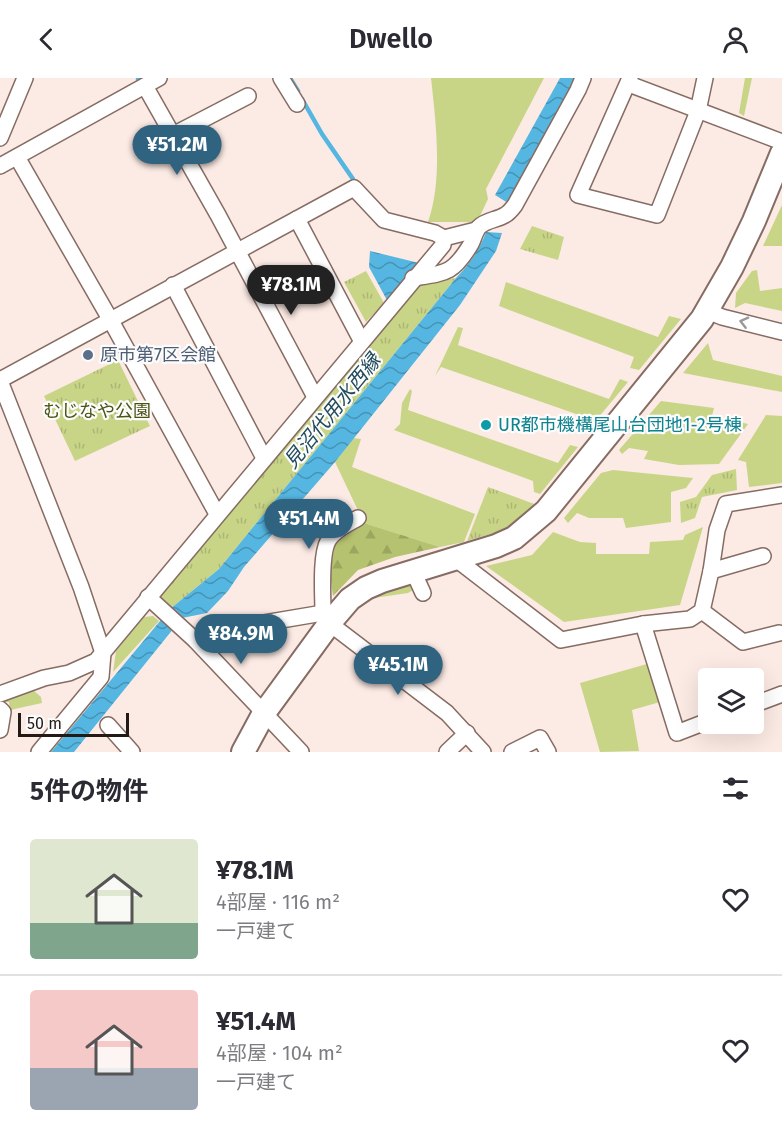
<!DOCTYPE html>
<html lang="ja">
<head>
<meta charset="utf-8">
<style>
	body { margin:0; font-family:"Fira Sans","Noto Sans JP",sans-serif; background:#f7f7f7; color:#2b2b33; height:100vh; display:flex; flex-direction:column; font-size:22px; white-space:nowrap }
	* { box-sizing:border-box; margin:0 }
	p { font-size:20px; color:#7c7c81 }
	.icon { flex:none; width:33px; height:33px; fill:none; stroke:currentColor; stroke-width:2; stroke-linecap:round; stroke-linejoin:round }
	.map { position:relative; height:674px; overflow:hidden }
	.panel { display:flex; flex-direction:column; background:#fff; flex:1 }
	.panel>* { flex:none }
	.buttons { position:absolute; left:698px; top:590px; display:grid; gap:12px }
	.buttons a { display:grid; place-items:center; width:66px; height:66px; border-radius:6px; background:#fff; box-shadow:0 6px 24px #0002; font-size:30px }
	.scale { position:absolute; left:18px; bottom:15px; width:111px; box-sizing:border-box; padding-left:6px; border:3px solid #231915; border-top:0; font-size:16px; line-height:21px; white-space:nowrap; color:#231915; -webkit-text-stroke:4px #fcfcfc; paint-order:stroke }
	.price { position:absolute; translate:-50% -51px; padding:0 14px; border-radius:21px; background:#306380; color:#fff; font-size:20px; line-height:39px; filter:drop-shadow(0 2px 3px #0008) }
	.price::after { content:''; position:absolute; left:50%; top:36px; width:18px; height:14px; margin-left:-9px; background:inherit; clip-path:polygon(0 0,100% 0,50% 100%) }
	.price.on { background:#222; color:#fff }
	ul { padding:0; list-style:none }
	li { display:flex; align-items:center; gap:18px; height:150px; padding:0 30px }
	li+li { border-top:2px solid #e1e1e2 }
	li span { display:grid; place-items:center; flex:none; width:168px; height:120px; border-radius:6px; color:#555 }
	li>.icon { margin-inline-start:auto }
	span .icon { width:72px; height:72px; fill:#fffc; stroke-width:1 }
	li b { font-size:26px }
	h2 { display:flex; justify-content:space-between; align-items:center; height:72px; padding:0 30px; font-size:26px }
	header { display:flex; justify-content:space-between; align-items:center; height:78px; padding:0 30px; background:#fff; font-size:27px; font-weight:600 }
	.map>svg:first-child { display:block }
</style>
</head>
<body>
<header><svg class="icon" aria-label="back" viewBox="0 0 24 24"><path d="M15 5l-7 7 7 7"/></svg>Dwello<svg class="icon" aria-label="person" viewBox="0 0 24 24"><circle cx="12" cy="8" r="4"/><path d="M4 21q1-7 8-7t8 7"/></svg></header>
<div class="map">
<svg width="782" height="674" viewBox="0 0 782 674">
	<defs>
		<pattern id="forest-firs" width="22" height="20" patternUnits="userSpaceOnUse" patternTransform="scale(1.5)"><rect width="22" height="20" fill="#b5c26f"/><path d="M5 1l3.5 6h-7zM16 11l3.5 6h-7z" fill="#9ba65f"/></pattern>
		<pattern id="park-tufts" width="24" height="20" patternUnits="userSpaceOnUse" patternTransform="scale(1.5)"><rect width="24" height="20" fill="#c8d587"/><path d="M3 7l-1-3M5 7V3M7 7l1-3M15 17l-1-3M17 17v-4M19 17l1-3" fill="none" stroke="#acb674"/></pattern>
		<pattern id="water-waves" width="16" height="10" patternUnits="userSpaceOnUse" patternTransform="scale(1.5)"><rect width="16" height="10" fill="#55b6e1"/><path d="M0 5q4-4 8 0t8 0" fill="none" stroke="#4693b5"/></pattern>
	</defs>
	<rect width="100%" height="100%" fill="#fceae4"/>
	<g fill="#c8d587">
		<path d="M431 0H544L486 111 488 121 479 140 472 144H428C443 101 436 46 431 0Z"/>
		<path d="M745 0H752L744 38 739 35Z"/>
		<path d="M782 127V168H763Z"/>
		<path d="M757 192 760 213 782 210V233L745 225 735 230 736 215 752 193Z"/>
		<path d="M506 204 658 259 669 238 681 241 639 292 630 290 634 279 499 228Z"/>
		<path d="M458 249 463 250 458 267 609 321 620 301 628 304 587 353 581 351 582 338 441 289 435 298Z"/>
		<path d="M708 265 713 282 782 298V314L683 295Z"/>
		<path d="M410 311 412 313 408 332 558 385 570 367 578 369 540 416 534 414 533 403 394 352 400 346 402 325Z"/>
		<path d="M661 323 714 330 712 338 748 346 719 386 679 387 644 381 648 373 629 370 622 376 619 372Z"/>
		<path d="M766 337 782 338V405L749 409 746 384 738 382Z"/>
		<path d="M353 360 361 361 352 389 475 436 464 464 440 469 364 445 335 384Z"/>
		<path d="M613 392 693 400 686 410 671 414V444L626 450 623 440H589L577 435 568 445 564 440 601 395Z"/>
		<path d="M703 449 680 527 564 544 486 488 532 477 553 454 580 464 596 465V476H649L650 464 683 462 685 457Z"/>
		<path d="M410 503 413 512 408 515 367 521Z"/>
		<path d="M153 538 159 543 113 594 116 573 144 539Z"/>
		<path d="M647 586 660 624 632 632 639 673 600 674 580 605Z"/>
		<path d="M33 612 41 619 42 625 10 632 9 624H0V618Z"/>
	</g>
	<path fill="url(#forest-firs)" d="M364 445 440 469 395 479 358 492 333 518 330 496 335 466Z"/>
	<g fill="url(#park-tufts)">
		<path d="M532 148 564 159 558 182 520 171Z"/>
		<path d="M366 193 384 225 366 244 344 204Z"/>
		<path d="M456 200 219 491 170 531 152 515 410 204Z"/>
		<path d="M118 282 150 348 75 383 44 318Z"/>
		<path d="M736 391 737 412 702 419 695 440 681 445 680 424 696 419 712 397Z"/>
		<path d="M488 409 537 427 514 449 467 463Z"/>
	</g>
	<g fill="url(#water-waves)">
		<path d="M560 0H577L508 125 495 117Z"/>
		<path d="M486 154 502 155 496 173 460 227 335 384 244 489 228 513 207 535 182 540 74 674H51L170 531 219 491 456 200C470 185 479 173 486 154Z"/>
		<path d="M370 173 419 185 388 224 369 189Z"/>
	</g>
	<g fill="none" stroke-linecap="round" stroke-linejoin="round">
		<g stroke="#55b6e1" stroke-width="4.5">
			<path d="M138 0V1"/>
			<path d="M290 0 298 13"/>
			<path d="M302 21 322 56 353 101"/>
		</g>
		<defs>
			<g id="street">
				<path d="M281 0 297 26"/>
				<path d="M630 0 578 117 657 137 698 33 705 0"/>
				<path d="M629 6 782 64"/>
				<path d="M145 8 218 137 315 319"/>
				<path d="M173 57 248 18"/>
				<path d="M0 60 25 0"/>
				<path d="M17 79 110 241 217 436"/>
				<path d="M0 88 159 0"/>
				<path d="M297 141 361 262"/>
				<path d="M444 160 476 152"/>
				<path d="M413 200C446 195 453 196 471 166 474 160 475 154 479 149 486 142 497 142 505 137 509 135 512 131 515 127L578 12 583 0"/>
				<path d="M173 207 264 380"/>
				<path d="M707 233 722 239 782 254"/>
				<path d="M0 302 354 110 384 142 435 155 444 160 443 167 96 583 69 595 44 600 0 616"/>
				<path d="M0 303 81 509 103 575 101 599 39 674"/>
				<path d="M456 481 561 562 643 546 690 541 702 533 711 493 717 452 726 426 782 417"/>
				<path d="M413 493 423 515"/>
				<path d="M711 493 763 478"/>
				<path d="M148 519 195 562 301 674"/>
				<path d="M702 533 743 564 779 555"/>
				<path d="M323 535C323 518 320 478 328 463 333 453 348 446 358 440"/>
				<path d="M329 545 447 635 483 674"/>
				<path d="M643 546 677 655 708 643"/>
				<path d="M195 562 211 554 323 535 332 542"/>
				<path d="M753 627 782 616"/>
				<path d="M0 631 3 634 0 652"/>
				<path d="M108 647 132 674"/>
				<path d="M447 674 467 655"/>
				<path d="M512 674 540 660 548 674"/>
			</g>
			<path id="secondary" d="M243 674 264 635 332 542 350 521 366 510 382 503 496 468 514 460 546 433 702 241 732 189 754 143 782 75"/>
		</defs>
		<use href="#street" stroke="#866c63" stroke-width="18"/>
		<use href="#secondary" stroke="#866c63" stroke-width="26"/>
		<use href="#street" stroke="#fff" stroke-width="15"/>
		<use href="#secondary" stroke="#fff" stroke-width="22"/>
	</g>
	<defs><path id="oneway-chevron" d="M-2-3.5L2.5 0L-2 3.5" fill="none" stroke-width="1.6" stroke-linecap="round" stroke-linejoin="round" transform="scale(1.5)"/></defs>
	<use stroke="#9c9896" href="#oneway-chevron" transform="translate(744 244) rotate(-166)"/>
	<circle fill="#5c6f8a" stroke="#fcfcfc" stroke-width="2" cx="88" cy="277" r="6"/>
	<circle fill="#0f9aa8" stroke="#fcfcfc" stroke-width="2" cx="486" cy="347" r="6"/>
	<g text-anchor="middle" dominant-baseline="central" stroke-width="4.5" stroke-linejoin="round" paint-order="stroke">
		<g font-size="18" fill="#4e5e75" stroke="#fcfcfc" text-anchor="start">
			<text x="100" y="277">原市第7区会館</text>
		</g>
		<g font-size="18" fill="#4b5315" stroke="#fcfcfc">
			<text x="97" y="333">むじなや公園</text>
		</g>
		<g font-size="18" fill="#0d838f" stroke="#fcfcfc" text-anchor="start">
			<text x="498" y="347">UR都市機構尾山台団地1-2号棟</text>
		</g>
		<g font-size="20" font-style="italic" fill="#214a5d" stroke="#fcfcfc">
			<text transform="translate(332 333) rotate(-51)">見沼代用水西縁</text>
		</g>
	</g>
</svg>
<div class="buttons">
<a><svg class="icon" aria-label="layers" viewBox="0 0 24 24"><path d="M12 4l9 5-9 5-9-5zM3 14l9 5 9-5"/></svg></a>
</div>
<div class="scale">50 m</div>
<b class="price" style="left:177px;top:98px">¥51.2M</b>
<b class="price on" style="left:291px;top:238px">¥78.1M</b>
<b class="price" style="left:309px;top:472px">¥51.4M</b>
<b class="price" style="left:241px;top:587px">¥84.9M</b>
<b class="price" style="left:398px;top:618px">¥45.1M</b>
</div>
<section class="panel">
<h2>5件の物件<svg class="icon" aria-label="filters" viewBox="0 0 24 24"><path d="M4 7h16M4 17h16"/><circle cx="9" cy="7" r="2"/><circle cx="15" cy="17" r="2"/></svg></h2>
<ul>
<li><span style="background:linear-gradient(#dfe7d0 70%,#7fa58c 0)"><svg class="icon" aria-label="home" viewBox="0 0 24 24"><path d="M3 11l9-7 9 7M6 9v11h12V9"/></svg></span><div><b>¥78.1M</b><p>4部屋 · 116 m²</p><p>一戸建て</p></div><svg class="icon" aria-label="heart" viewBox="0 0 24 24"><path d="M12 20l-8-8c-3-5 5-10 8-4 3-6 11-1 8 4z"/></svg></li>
<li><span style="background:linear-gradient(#f6c9c9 65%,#9aa5b1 0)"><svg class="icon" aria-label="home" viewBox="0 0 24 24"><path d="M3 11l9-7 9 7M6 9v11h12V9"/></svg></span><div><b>¥51.4M</b><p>4部屋 · 104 m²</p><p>一戸建て</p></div><svg class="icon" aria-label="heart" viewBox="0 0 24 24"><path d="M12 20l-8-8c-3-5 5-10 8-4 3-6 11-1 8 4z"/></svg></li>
</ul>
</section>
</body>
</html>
